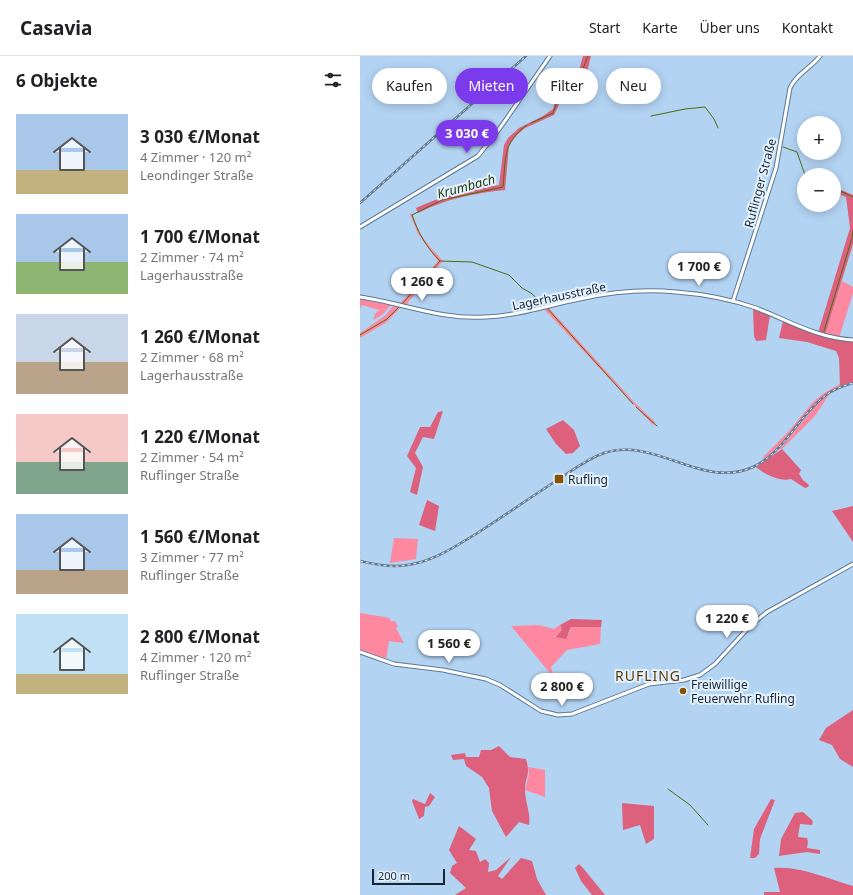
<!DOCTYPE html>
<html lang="de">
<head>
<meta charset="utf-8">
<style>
	body { margin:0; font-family:"Noto Sans",sans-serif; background:#f6f6f6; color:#202124; height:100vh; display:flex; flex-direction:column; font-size:15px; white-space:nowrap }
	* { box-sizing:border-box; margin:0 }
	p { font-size:13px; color:#757577 }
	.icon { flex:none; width:22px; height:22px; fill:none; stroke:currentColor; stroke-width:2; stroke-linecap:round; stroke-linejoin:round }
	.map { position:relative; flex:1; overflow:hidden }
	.panel { display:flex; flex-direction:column; background:#fff; width:360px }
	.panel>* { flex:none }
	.hud { position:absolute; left:12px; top:12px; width:380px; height:36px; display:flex; gap:8px }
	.buttons { position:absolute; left:437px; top:60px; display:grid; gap:8px }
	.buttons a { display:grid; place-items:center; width:44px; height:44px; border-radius:50%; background:#fff; box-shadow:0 2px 10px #0003; font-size:20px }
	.scale { position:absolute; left:12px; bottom:10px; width:73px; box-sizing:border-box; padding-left:4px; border:2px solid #192531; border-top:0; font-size:11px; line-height:14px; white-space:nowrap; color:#192531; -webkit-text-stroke:3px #e4f2ff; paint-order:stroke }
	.price { position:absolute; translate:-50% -34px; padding:0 9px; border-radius:14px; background:#fff; color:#222; font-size:13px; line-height:26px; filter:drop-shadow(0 1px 2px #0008) }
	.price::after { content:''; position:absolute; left:50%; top:24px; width:12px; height:9px; margin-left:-6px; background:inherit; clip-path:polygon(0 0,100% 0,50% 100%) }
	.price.active { background:#7c3aed; color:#fff }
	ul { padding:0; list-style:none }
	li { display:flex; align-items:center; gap:12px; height:100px; padding:0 16px }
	li span { display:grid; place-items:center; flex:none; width:112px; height:80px; border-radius:0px; color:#555 }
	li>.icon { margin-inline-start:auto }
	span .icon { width:48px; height:48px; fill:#fffc; stroke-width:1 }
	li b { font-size:17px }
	h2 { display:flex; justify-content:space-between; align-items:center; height:48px; padding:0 16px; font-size:17px }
	.chip { padding:0 14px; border-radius:18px; background:#fff; box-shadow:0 2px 10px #0003; font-size:14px; line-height:36px }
	.chip.active { background:#7c3aed; color:#fff }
	header { display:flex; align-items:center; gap:24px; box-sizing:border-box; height:56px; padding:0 20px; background:#fff; border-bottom:1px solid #e0e0e0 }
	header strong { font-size:19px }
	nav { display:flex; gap:22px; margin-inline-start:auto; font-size:14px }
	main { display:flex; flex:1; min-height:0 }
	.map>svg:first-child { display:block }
</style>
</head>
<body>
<header>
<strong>Casavia</strong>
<nav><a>Start</a><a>Karte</a><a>Über uns</a><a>Kontakt</a></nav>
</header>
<main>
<section class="panel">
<h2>6 Objekte<svg class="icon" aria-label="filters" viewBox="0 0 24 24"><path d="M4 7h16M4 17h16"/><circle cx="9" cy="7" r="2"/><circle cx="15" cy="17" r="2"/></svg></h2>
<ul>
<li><span style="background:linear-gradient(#a9c7e8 70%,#c2b280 0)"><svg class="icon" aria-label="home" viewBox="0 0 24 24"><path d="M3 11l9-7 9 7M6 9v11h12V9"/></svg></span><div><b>3 030 €/Monat</b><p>4 Zimmer · 120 m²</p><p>Leondinger Straße</p></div></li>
<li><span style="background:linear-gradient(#a9c7e8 60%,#8fb573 0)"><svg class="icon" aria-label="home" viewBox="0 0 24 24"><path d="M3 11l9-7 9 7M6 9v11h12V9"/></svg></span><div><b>1 700 €/Monat</b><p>2 Zimmer · 74 m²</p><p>Lagerhausstraße</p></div></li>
<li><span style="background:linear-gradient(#c9d6e8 60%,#b9a48a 0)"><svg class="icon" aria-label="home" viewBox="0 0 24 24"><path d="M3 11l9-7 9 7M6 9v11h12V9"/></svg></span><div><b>1 260 €/Monat</b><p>2 Zimmer · 68 m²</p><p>Lagerhausstraße</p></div></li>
<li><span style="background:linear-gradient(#f6c9c9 60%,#7fa58c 0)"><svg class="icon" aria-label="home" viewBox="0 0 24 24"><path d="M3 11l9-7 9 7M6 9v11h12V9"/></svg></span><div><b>1 220 €/Monat</b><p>2 Zimmer · 54 m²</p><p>Ruflinger Straße</p></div></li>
<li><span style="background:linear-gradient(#a9c7e8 70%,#b9a48a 0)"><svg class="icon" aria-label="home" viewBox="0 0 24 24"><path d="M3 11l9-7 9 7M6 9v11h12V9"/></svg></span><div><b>1 560 €/Monat</b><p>3 Zimmer · 77 m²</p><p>Ruflinger Straße</p></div></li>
<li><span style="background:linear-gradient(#bfe0f5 75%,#c2b280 0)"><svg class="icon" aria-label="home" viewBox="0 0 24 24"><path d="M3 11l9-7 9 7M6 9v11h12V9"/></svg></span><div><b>2 800 €/Monat</b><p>4 Zimmer · 120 m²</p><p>Ruflinger Straße</p></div></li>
</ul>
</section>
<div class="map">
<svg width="493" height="839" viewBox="0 0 493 839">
	<rect width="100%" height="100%" fill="#b3d3f3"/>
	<g fill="#fd889f">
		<path d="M52 157 60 178 71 192 83 205 49 245 47 249 40 247 55 232 78 205 58 178 50 158Z"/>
		<path d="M482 225 493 231V237L479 282 465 279Z"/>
		<path d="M0 243 30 249V250L22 259 13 264 15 258 19 254 2 249 0 253Z"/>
		<path d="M33 250 40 252 27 266 0 282V277L26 259Z"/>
		<path d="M189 252 274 346 295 366 294 370 184 253Z"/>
		<path d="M480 328V330C447 347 432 383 402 405L404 400 428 376 453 346 464 337Z"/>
		<path d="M470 337 455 360 422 393 419 394 456 349Z"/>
		<path d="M34 482 58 483 56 503 30 507Z"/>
		<path d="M0 557 30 562V565H35L38 570 36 572 44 587 29 585 26 604 0 594Z"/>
		<path d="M179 569 194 573 200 569 202 574 209 578 211 571H241L240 588 207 594 191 611 194 622 151 570Z"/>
		<path d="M168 711 185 714V741L165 734 169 718Z"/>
	</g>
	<g fill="#dd617d">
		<path d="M223 0H231L227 16 222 22V35L211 40H203L194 59 165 72 157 79 149 89 145 134C114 137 86 143 58 157L56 152C87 138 106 134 139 129L144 89 148 82 159 72 183 60 193 53 197 37 218 18Z"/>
		<path d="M474 131 493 139V188L465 279 458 277 490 172 486 141 474 136Z"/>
		<path d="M393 253 410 259 406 284 396 285 394 280Z"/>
		<path d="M423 265 463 281 493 285V326L480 330 479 302 476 295 447 286 419 282Z"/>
		<path d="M83 355 74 383 63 381 55 397 63 411 57 439 50 436 56 412 47 400 60 371H70L78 356Z"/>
		<path d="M203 364 214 374 220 390 213 397 206 398 196 388 186 373Z"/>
		<path d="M422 393 441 414 439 418 443 424 449 429 448 431 445 432 431 423C420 426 404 418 396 411Z"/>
		<path d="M67 444 79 450 75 475 59 469Z"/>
		<path d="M493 450V486L472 455Z"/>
		<path d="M211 563 242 564 241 571H211L206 583 196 581 202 574 200 569Z"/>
		<path d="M493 654V711L480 703 472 689 459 684 466 672Z"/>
		<path d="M139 690 150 701 166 703C171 720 165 721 165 734 165 746 171 757 169 769L159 766 146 781 132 755 129 732 122 721 106 710 104 703 93 704 91 699 105 697 106 701H119L121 694H131Z"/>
		<path d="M70 737 75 741 69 750 65 751 64 760 59 763 52 745 53 743 65 748Z"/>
		<path d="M411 743 415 744 400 783 399 798 395 802H390L394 773Z"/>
		<path d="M262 747 294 750V783L286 788 280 769 263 774Z"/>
		<path d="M443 756 453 765 452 769 440 768 438 781 447 782 448 786 447 792 460 794V798L447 796 419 800 421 783 435 757Z"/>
		<path d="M99 770 116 783 109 794 116 795 120 806 125 803 129 807 128 816 136 814 151 801 138 820 142 823 161 802 172 805 177 823 186 839H95L106 832 90 817 92 810 97 807 89 794Z"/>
		<path d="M219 808 223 812 245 839H232L221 825 215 812Z"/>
		<path d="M414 812C442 810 467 823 493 830V839H404V836H420Z"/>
	</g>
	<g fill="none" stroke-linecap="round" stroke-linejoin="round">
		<g stroke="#4b6e0f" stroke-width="1">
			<path d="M291 60 325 53 345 51 354 63 358 72"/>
			<path d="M171 67 193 57 201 35 221 18 228 0"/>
			<path d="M423 91 437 96 445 119"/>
			<path d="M474 132 493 141"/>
			<path d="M80 205 112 206 149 219 162 232 171 237 185 250"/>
			<path d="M42 248 80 205C67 192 58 177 52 159L82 144 143 131C146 103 142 87 167 69"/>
			<path d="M187 252 273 348"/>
			<path d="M464 275 492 182 493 174"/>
			<path d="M0 279 27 263 40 250"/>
			<path d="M276 351 297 370"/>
			<path d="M308 733 330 749 348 769"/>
		</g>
		<defs>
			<g id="tertiary">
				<path d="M0 171 118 100 140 72 190 0"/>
				<path d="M0 241C42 247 82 264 125 261 158 260 188 249 220 243 251 236 284 233 316 236 343 238 370 243 396 252 429 265 457 282 493 284"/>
				<path d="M373 245 416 112 430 32C436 18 451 12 460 0"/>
				<path d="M0 596 34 608 83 614 126 623 140 629 181 655 198 659 212 658 289 628 324 624 340 619 355 608 391 569 407 556 493 508"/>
			</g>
		</defs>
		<use href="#tertiary" stroke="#5c7996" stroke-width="5"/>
		<use href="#tertiary" stroke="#fff" stroke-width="3"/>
		<defs>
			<g id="rail">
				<path d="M0 147 166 0"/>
				<path d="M0 505C16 509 32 512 48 509 74 505 94 491 116 478 144 460 171 441 199 423 213 414 227 403 244 397 295 380 342 434 393 411 425 396 438 360 466 339 474 333 483 330 493 327"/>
			</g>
		</defs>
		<use href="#rail" stroke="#63798e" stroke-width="2.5"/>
		<use href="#rail" stroke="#e4f2ff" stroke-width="1" stroke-dasharray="3" stroke-linecap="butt"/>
	</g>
	<g fill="#885300" stroke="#e4f2ff" stroke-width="1.5">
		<rect x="194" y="418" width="10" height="10" rx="2"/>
		<circle cx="323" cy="635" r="4"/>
	</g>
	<g text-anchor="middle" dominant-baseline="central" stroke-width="4" stroke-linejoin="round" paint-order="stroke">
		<g font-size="12" fill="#192531" stroke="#e4f2ff">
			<text transform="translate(400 127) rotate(-75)">Ruflinger Straße</text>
			<text transform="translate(199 240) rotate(-12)">Lagerhausstraße</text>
		</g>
		<g font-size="12" fill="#192531" stroke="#e4f2ff" text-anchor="start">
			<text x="208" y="423">Rufling</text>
			<text x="331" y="628">Freiwillige<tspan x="331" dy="14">Feuerwehr Rufling</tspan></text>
		</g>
		<g font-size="13" font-style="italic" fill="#2a3c0d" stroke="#e4f2ff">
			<text transform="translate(106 130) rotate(-15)">Krumbach</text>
		</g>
		<g font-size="14" letter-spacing="1" fill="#5e3905" stroke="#e4f2ff">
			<text x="288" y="619">RUFLING</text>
		</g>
	</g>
</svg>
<div class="buttons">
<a>+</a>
<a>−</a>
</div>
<div class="scale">200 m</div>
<b class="price active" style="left:107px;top:98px">3 030 €</b>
<b class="price" style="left:339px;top:231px">1 700 €</b>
<b class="price" style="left:62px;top:246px">1 260 €</b>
<b class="price" style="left:367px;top:583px">1 220 €</b>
<b class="price" style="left:89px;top:608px">1 560 €</b>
<b class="price" style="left:202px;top:651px">2 800 €</b>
<div class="hud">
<a class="chip">Kaufen</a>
<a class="chip active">Mieten</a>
<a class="chip">Filter</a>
<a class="chip">Neu</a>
</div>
</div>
</main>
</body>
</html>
